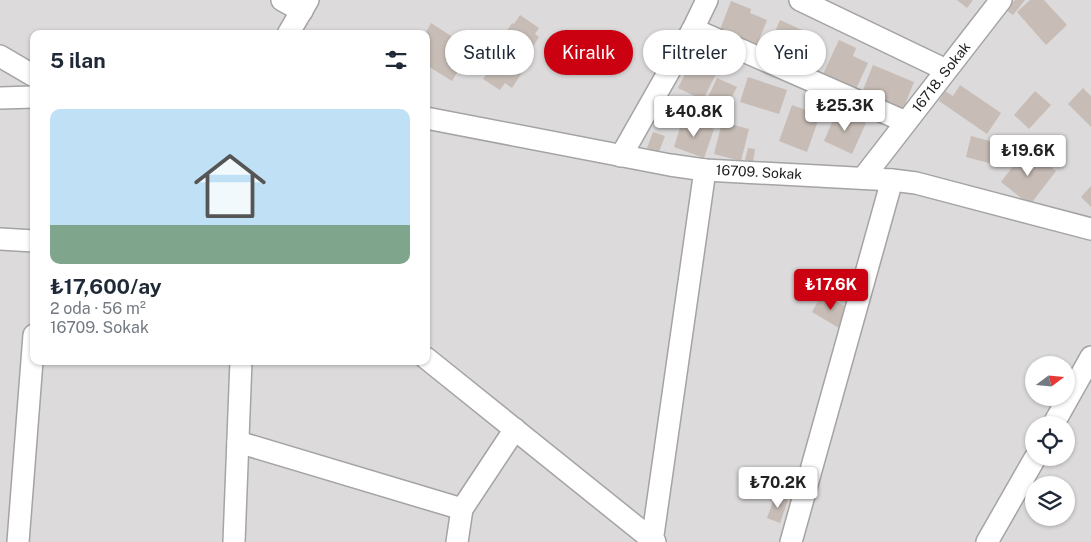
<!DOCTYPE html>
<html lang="tr">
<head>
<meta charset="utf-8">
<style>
	body { margin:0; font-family:"Public Sans",sans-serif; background:#f2f2f3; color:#1f2937; height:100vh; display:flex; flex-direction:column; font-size:19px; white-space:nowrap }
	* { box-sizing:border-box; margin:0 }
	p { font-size:16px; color:#747a83 }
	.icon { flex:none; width:28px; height:28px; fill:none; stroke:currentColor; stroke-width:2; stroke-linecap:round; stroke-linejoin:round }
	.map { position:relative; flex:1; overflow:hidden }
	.panel { position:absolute; left:30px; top:30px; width:400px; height:335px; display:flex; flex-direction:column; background:#fff; border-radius:10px; box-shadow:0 1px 4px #0004 }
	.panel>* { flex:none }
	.top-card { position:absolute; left:445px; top:30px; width:475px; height:45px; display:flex; gap:10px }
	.needle { width:32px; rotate:74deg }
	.fabs { position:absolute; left:1025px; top:356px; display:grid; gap:10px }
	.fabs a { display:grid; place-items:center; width:50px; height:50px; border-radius:50%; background:#fff; box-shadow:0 1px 4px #0004; font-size:25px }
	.price { position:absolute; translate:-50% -42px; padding:0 11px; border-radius:5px; background:#fff; color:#222; font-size:16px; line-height:32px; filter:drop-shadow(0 1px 2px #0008) }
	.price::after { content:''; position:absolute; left:50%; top:30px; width:15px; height:11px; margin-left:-8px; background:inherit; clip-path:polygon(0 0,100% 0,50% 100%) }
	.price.selected { background:#cb0010; color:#fff }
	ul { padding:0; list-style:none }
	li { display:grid; align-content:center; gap:10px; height:265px; padding:0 20px }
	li+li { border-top:1px solid #e0e1e3 }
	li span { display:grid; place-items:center; height:155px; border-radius:10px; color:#555 }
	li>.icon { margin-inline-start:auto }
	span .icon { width:90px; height:90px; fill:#fffc; stroke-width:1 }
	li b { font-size:21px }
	h2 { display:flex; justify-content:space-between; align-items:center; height:60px; padding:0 20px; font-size:21px }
	.pill { padding:0 18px; border-radius:22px; background:#fff; box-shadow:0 1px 4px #0004; font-size:18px; line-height:45px }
	.pill.selected { background:#cb0010; color:#fff }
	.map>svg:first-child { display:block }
</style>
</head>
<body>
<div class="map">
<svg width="1091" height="542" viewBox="0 0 1091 542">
	<rect width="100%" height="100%" fill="#efeae3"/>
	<path fill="#dcdada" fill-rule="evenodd" d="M0 0H1091V542H0ZM34 34H426V361H34ZM1034 365H1066V398H1034ZM1034 425H1066V458H1034ZM1034 485H1066V518H1034Z"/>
	<g fill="#c7bcb6">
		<path d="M957 0H973L967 8Z"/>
		<path d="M1015 0H1025L1013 15 1006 10Z"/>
		<path d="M1030 0H1044L1067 25 1046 45 1017 12Z"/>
		<path d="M731 1 751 9 750 13 767 20 755 50 718 35Z"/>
		<path d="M520 15 539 28 535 34 539 37 521 65 525 68 512 88 505 83 500 90 483 79 487 73 479 68 492 49 494 51 512 23 514 24Z"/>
		<path d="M780 20 813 35 801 61 769 46Z"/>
		<path d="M431 23 471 49 452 81 426 65V34H425Z"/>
		<path d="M839 40 856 48 853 56 868 63 856 89 823 74Z"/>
		<path d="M693 58 718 70 703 100 678 88Z"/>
		<path d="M873 65 914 82 902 112 861 95Z"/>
		<path d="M748 77 787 90 779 114 740 102Z"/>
		<path d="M717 78 737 87 725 110 706 101Z"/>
		<path d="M960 85 1001 113 987 134 939 101 945 91 953 96Z"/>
		<path d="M1083 88 1091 96V127L1068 104Z"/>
		<path d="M1035 91 1051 105 1029 129 1014 115Z"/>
		<path d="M792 105 820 115 807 152 779 141Z"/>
		<path d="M837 111 866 123 852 154 824 141Z"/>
		<path d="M683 118 714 129 704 158 674 147Z"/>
		<path d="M722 122 749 129 741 161 714 154Z"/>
		<path d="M653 132 665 136 659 152 647 148Z"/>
		<path d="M971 136 1001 144 996 165 966 157Z"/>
		<path d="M748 148 755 149 753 162 745 160Z"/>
		<path d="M1027 148 1056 171 1030 205 1001 182Z"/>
		<path d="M1091 186V207L1081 197Z"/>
		<path d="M822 294 850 309 839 328 812 312Z"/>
		<path d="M775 496 788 500 780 523 767 518Z"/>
	</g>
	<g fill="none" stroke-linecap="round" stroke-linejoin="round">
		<defs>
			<g id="minor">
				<path d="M282 0 302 11"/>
				<path d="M800 0 946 70"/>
				<path d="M693 29 906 122"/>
				<path d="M288 34 308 0"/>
				<path d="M0 56 34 76"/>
				<path d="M0 98 34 97"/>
				<path d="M426 118 670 165 705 170 892 180 916 183 1091 229"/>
				<path d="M621 156 693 29 707 0"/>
				<path d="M863 178 1001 0"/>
				<path d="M0 239 34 241"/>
				<path d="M426 358 655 542"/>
				<path d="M1053 425 1091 357"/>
				<path d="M238 442 462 509"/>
				<path d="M18 542 34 335"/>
				<path d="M234 542 241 361"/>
				<path d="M457 542 462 509 515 429"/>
				<path d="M652 542 705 170"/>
				<path d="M791 542 892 180"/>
				<path d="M987 542 1035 458"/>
			</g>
		</defs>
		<use href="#minor" stroke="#a4a4a4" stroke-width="24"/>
		<use href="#minor" stroke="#fff" stroke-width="21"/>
	</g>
	<g text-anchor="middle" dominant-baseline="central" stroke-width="5" stroke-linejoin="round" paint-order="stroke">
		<g font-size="14" fill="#1d1d1d" stroke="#fff">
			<text transform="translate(941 77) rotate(-52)">16718. Sokak</text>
			<text transform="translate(759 172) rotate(3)">16709. Sokak</text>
		</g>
	</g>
</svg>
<div class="fabs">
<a><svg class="needle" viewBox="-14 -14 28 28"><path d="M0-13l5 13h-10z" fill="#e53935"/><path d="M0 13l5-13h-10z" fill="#747a83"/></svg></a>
<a><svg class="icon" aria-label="locate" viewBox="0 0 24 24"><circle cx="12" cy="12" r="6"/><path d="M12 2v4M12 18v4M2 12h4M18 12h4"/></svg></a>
<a><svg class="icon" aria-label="layers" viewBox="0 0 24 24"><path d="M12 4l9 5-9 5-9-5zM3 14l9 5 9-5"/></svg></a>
</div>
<b class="price" style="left:845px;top:132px">₺25.3K</b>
<b class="price" style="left:694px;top:138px">₺40.8K</b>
<b class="price" style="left:1028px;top:177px">₺19.6K</b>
<b class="price selected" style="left:831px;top:311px">₺17.6K</b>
<b class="price" style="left:778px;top:509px">₺70.2K</b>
<div class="top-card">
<a class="pill">Satılık</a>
<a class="pill selected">Kiralık</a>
<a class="pill">Filtreler</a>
<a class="pill">Yeni</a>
</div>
<section class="panel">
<h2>5 ilan<svg class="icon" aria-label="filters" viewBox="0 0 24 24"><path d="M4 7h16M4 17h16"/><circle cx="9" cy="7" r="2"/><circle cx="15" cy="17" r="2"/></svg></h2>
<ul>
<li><span style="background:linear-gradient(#bfe0f5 75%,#7fa58c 0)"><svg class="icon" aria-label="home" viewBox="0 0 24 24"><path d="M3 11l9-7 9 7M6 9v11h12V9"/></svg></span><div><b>₺17,600/ay</b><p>2 oda · 56 m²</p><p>16709. Sokak</p></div></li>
</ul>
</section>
</div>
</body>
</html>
